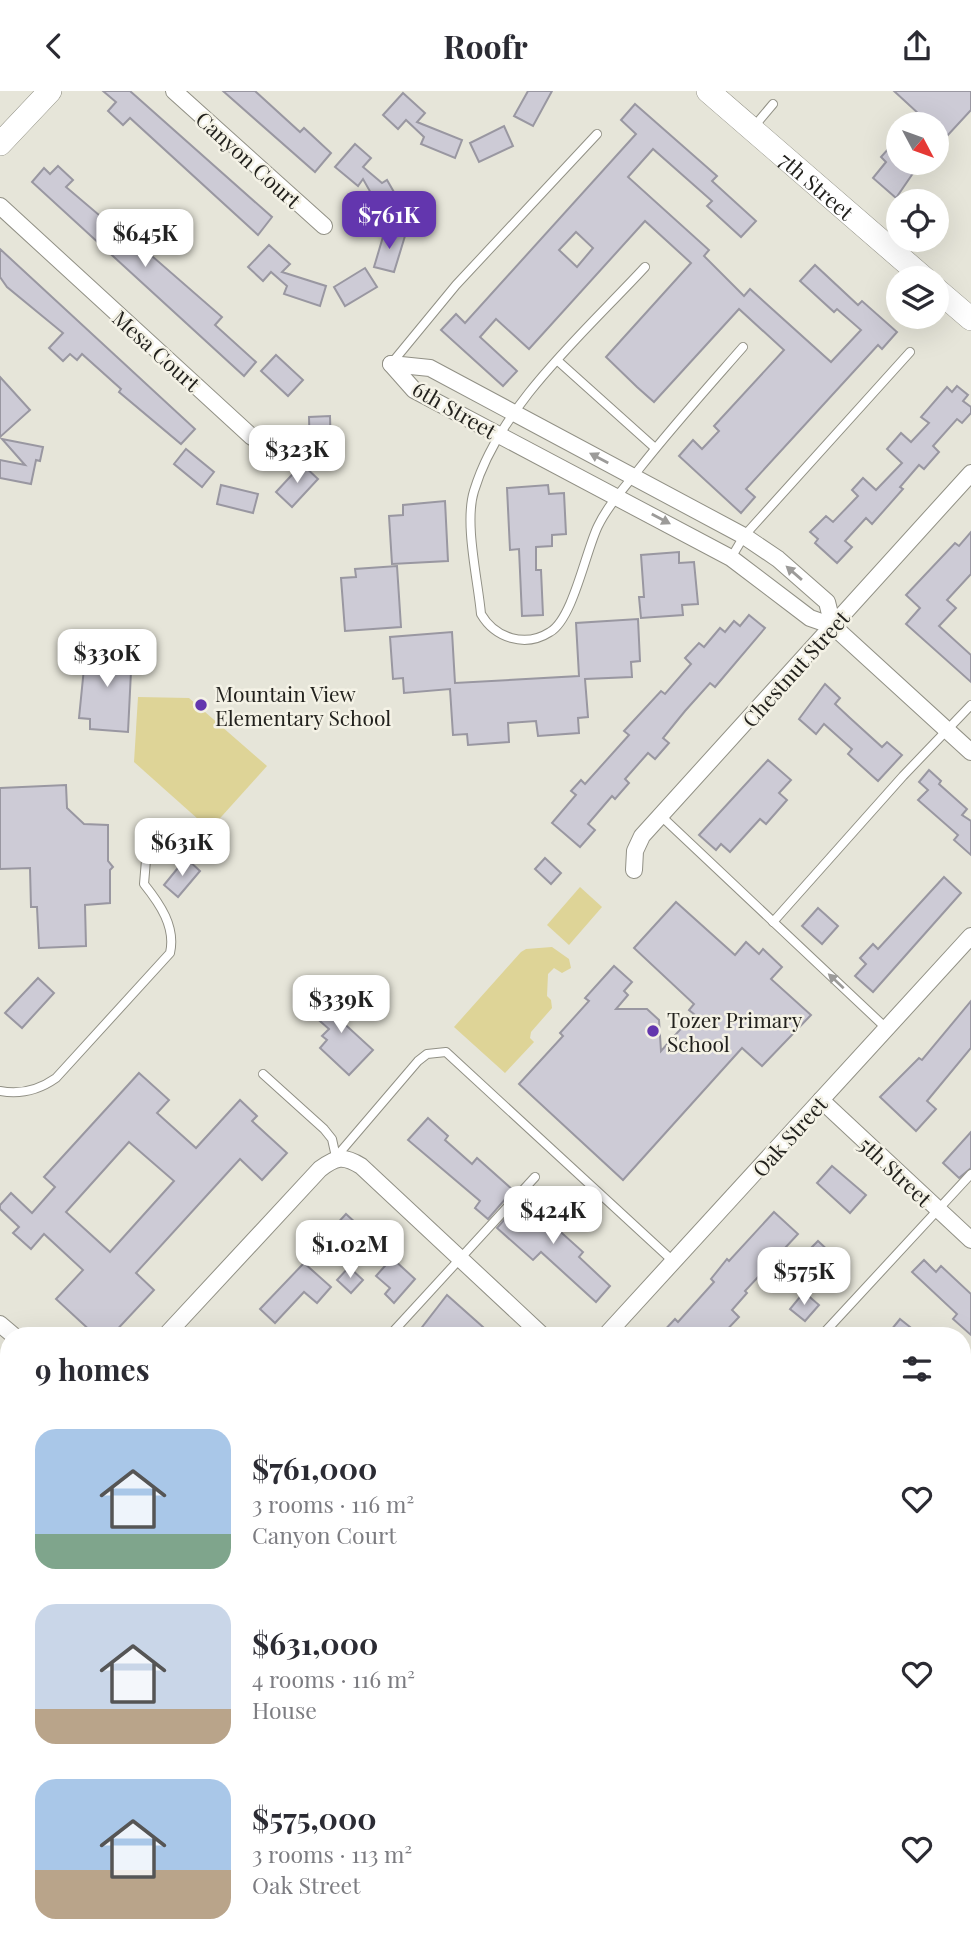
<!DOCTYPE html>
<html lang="en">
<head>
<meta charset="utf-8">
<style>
	body { margin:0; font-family:"Playfair Display",serif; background:#f2f2f3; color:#2b2b33; height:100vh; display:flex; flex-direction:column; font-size:26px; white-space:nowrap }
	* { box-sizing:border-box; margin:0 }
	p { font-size:23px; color:#7c7c81 }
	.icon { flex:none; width:38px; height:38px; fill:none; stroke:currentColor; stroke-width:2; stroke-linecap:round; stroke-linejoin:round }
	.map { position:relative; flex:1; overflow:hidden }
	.drawer { position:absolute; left:0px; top:1236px; width:971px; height:625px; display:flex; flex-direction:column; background:#fff; border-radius:28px 28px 0 0; box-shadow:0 7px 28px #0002 }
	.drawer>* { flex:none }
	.needle { width:46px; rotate:131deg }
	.controls { position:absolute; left:886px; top:21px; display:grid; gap:14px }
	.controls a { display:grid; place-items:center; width:63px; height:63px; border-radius:50%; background:#fff; box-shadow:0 7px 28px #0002; font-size:35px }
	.price { position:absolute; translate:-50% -60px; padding:0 16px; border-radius:14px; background:#fff; color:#222; font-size:23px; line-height:46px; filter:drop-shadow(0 2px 4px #0008) }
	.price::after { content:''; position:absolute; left:50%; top:42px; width:21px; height:16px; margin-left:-10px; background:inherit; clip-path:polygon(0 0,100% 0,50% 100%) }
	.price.selected { background:#6336ae; color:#fff }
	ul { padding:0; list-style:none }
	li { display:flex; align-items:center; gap:21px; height:175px; padding:0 35px }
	li span { display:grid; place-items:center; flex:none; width:196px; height:140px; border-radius:21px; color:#555 }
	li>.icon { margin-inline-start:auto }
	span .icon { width:84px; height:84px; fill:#fffc; stroke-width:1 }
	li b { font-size:30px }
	h2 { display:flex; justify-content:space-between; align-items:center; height:84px; padding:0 35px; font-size:30px }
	header { display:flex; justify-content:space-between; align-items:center; height:91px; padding:0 35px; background:#fff; font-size:32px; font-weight:700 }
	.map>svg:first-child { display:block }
</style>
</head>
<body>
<header><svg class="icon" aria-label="back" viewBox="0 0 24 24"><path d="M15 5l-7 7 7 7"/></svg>Roofr<svg class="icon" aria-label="share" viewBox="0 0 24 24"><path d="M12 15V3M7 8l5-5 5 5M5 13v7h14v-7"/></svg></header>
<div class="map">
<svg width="971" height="1860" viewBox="0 0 971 1860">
	<rect width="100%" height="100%" fill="#e6e5d9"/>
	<g fill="#ded497">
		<path d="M138 606 189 607 267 675 213 735 208 737 134 671Z"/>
		<path d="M580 796 602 816 569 854 547 834Z"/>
		<path d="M552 856 569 868 571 877 562 882 554 877 548 883 547 905 551 909 552 917 531 941 530 947 534 951 505 982 454 936 521 861 526 858Z"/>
		<path d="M962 1656 971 1664V1806L963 1815Z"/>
		<path d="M510 1852H930L922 1860H502Z"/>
	</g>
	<g fill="#cdcbd6" stroke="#9997a1" stroke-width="2" fill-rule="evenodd">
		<path d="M103 0H130L272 126 258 144 130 27 123 34 108 20 116 11Z"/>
		<path d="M223 0H255L300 41 304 37 331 62 315 81Z"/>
		<path d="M528 0H552L533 35 514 25Z"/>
		<path d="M894 0H971V19L936 57V33H910L919 23Z"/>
		<path d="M403 2 425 22 417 31 462 49 455 67 421 53 424 46 406 29 398 38 383 24Z"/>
		<path d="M635 13 717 85 712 90 756 130 741 146 707 115 712 110 653 58 628 86 709 159 704 165 744 205 750 198 831 271 861 239 837 218 834 221 800 190 815 174 858 214 862 210 897 241 882 258 878 254 746 398 755 406 741 422 679 365 693 349 702 358 719 340 714 335 784 259 739 218 654 311 637 296 606 266 691 172 645 130 529 258 496 228 480 246 517 280 503 295 441 239 456 223 465 232 636 43 621 29ZM576 141 593 157 577 176 559 159Z"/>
		<path d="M504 35 513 55 479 71 470 52Z"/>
		<path d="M898 47V72H920L896 107 873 87 886 71 881 66Z"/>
		<path d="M355 53 371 67 363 76 382 92 387 89 406 122 388 132 363 88 358 95 335 76Z"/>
		<path d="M58 75 73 89 66 96 106 130 112 124 127 138 120 146 125 153 147 170 152 165 222 226 215 234 256 271 244 285 32 91 44 77 50 83Z"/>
		<path d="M385 139 405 145 394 181 374 176Z"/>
		<path d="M269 154 290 173 282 181 326 195 320 215 284 203 287 195 271 181 263 190 248 176Z"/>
		<path d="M0 158 195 338 181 353 119 301 121 298 82 263 77 269 70 263 63 270 49 257 63 242 7 196 0 186Z"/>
		<path d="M365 177 377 196 345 215 334 196Z"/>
		<path d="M276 264 303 289 288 305 261 280Z"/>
		<path d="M0 286 30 319 0 346Z"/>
		<path d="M957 295 968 304 963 310 971 316V322L962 332 957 328 933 355 939 361 924 378 919 374 900 396 903 398 872 433 866 427 845 450 852 456 837 472 815 452 818 448 810 441 826 425 833 431 858 405 852 399 863 387 876 399 902 372 887 358 901 342 911 351 929 332 921 326 947 296 952 301Z"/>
		<path d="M330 325 331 363 310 364 309 326Z"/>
		<path d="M2 348 43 356 40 370 36 369 31 393 0 387V369L25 374Z"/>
		<path d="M186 358 214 381 202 396 174 373Z"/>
		<path d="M302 373 318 388 292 416 276 401Z"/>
		<path d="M221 394 258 403 253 422 217 413Z"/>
		<path d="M548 394 549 403 564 402 566 443 552 444V455L536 456V479H541L543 524 522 525 519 458 510 459 507 397Z"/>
		<path d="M445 410 448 470 392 473 389 425 403 424V414Z"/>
		<path d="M971 441V483L947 509 956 517 939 535 971 564V591L906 533 920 517 906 504 955 452 959 455Z"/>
		<path d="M679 461V472L694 471 698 513 682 514 683 524 641 527 639 506H644L641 464Z"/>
		<path d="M397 475 401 536 345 540 341 487 356 486 355 478Z"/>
		<path d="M749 524 765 537 715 596 710 592 685 620 663 647 669 652 655 668 648 662 625 688 629 692 615 708 612 705 588 733 595 739 580 756 552 732 576 704 571 700 581 689 585 693 629 644 624 640 661 600 665 603 691 573 685 567 699 552 704 556 720 537 725 541 734 530 740 535Z"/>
		<path d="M638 528 640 570 631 571 632 586 585 588 588 626 578 627 579 642 538 645 536 630 508 632 509 651 468 654 467 643 453 644 450 598 404 602 403 587 393 588 390 546 452 541 455 592 579 585 576 532Z"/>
		<path d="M86 557 132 560 128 641 90 638V628L79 627Z"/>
		<path d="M825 593 840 607 835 613 850 627 882 656 887 651 902 664 878 690 848 663 852 658 824 633 816 643 799 628Z"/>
		<path d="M768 669 791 689 779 702 787 709 766 733 760 728 730 761 721 753 716 759 699 744Z"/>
		<path d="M929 679 941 690 939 693 967 718 962 724 971 730V764L954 749 958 744 918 709 928 699 919 691Z"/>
		<path d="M66 694 67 717 84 733 108 734V770L113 776 110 779V812L85 814 86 855 39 857 37 816H31L30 777 0 778V697Z"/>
		<path d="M186 767 200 780 178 806 164 794Z"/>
		<path d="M545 767 561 782 551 793 535 778Z"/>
		<path d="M944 786 961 802 873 901 855 885 866 873 860 867 873 853 878 858Z"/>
		<path d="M676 811 735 864 746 851 759 863 763 858 782 876 771 888 811 924 762 975 742 957 623 1089 519 993 563 945 560 942 589 910 585 907 614 875 632 891 624 900 628 904 616 918H647L659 929 661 960 694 923 689 919 694 913 634 857Z"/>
		<path d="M818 817 838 835 822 853 802 835Z"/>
		<path d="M38 887 54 902 22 937 5 922Z"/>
		<path d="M336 899 351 912 338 927 373 959 349 984 320 957 327 949 322 945 329 938 313 924Z"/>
		<path d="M971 910V957L927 1010 936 1018 916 1040 880 1006 919 967 922 969Z"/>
		<path d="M139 982 169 1009 157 1022 196 1057 240 1009 257 1025 252 1030 287 1062 262 1089 240 1068 136 1182 154 1199 112 1244H95L56 1208 83 1179 44 1143 31 1158 13 1142 19 1136 0 1118V1114L11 1102 32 1122 55 1096 44 1086ZM129 1051 174 1090 110 1161 66 1121Z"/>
		<path d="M428 1027 448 1045 445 1049 472 1073 477 1067 513 1099 488 1128 475 1117 480 1110 408 1049Z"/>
		<path d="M971 1041V1077L959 1087 943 1072Z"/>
		<path d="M832 1075 866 1104 850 1122 817 1092Z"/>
		<path d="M549 1105 567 1121 554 1135 583 1161 579 1166 610 1195 596 1211 541 1161 533 1169 497 1137 512 1120 525 1131Z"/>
		<path d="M774 1121 798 1143 745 1200 747 1202 732 1219 739 1226 722 1244H660L675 1228 678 1231 714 1191 711 1188 727 1168 729 1170Z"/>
		<path d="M346 1123 368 1143 357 1156 360 1160 348 1173 322 1149Z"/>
		<path d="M818 1150 832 1163 822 1174 807 1161Z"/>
		<path d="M392 1167 415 1188 394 1212 385 1203 390 1197 376 1185Z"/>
		<path d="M924 1169 936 1181 941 1175 971 1203V1244L953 1228 957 1223 912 1181Z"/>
		<path d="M304 1172 331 1196 317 1212 304 1201 275 1232 260 1218Z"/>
		<path d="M349 1176 363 1189 351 1202 337 1189Z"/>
		<path d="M804 1201 819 1214 805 1230 790 1218Z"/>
		<path d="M447 1204 492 1244H416Z"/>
		<path d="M900 1228 920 1244H887Z"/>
	</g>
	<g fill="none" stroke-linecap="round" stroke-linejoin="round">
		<defs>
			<g id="lane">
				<path d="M752 38 773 13"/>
				<path d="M645 176C585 241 500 314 474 400 464 432 478 489 481 523 495 547 525 557 550 541 573 528 586 459 598 435 608 414 625 396 639 378 672 336 708 296 743 256"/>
				<path d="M558 270 655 357"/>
				<path d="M391 273 456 194 597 43"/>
				<path d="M731 467 744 445 910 261"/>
				<path d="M660 724 886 937"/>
				<path d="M773 831 903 685 971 614"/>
				<path d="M263 983 324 1038 332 1048 336 1066"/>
				<path d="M0 1000C21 1004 39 999 56 987L170 862C176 836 160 813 144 793L149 733"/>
				<path d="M336 1066 418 970 427 963 446 961 674 1171"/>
				<path d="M390 1244 535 1086"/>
				<path d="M822 1244 971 1083"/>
				<path d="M962 1589 971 1579"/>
				<path d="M0 1670 9 1661"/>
				<path d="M254 1860 262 1852"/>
			</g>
			<g id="street">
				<path d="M174 0 324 135"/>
				<path d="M0 115 252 346"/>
				<path d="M391 273 414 299 731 467 810 527 833 535 971 661"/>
				<path d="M391 273 430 277 744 445 778 468 827 511 833 535"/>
				<path d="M634 779 635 760 642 745 971 382"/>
				<path d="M821 1009 971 1149"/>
				<path d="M0 1233 13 1244"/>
				<path d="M166 1244 320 1078C336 1066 343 1064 361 1075L542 1244"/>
				<path d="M606 1244 971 845"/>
				<path d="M962 1332 971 1322"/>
				<path d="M0 1425 9 1416"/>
				<path d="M962 1630 971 1638"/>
				<path d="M0 1721 9 1729"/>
				<path d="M962 1839 971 1830"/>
				<path d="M142 1852 151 1860"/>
				<path d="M40 1860 47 1852"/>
				<path d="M479 1860 487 1852"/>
				<path d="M943 1860 951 1852"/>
			</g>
			<g id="secondary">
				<path id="s1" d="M708 0 924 187"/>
				<path d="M0 53 50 0"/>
				<path d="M936 198 971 228"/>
			</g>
		</defs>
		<use href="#lane" stroke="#919085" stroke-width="10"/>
		<use href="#street" stroke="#919085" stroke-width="18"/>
		<use href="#secondary" stroke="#919085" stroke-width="24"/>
		<path stroke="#a2a198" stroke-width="2.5" stroke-dasharray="7 3.5" stroke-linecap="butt" d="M686 1860 692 1855 704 1852 716 1860"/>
		<use href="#lane" stroke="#fff" stroke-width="8"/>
		<use href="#street" stroke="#fff" stroke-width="16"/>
		<use href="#secondary" stroke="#fff" stroke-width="23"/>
	</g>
	<defs><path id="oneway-solid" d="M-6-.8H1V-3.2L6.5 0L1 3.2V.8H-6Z" transform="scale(1.75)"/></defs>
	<g fill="#9c9b99">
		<use href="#oneway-solid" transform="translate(599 367) rotate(-152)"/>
		<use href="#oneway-solid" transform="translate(661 428) rotate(28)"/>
		<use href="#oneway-solid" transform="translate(794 482) rotate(-139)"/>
		<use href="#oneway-solid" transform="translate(836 890) rotate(-137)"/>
	</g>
	<g fill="#6336ae" stroke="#f4f2e6" stroke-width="2.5">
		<circle cx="201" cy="614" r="7"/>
		<circle cx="653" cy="940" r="7"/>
	</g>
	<g text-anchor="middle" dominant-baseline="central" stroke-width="5" stroke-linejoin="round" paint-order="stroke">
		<g font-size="21" fill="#22211d" stroke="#f4f2e6">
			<text transform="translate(249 68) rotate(42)">Canyon Court</text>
			<text stroke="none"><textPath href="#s1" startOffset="144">7th Street</textPath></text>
			<text transform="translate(157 259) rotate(42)">Mesa Court</text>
			<text transform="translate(455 318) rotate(30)">6th Street</text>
			<text transform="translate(795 577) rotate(-48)">Chestnut Street</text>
			<text transform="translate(789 1045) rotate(-48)">Oak Street</text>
			<text transform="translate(896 1080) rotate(43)">5th Street</text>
		</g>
		<g font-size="21" fill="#22211d" stroke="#f4f2e6" text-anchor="start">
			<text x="215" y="602">Mountain View<tspan x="215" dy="24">Elementary School</tspan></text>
			<text x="667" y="928">Tozer Primary<tspan x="667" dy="24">School</tspan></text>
		</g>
	</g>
</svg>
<div class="controls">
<a><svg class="needle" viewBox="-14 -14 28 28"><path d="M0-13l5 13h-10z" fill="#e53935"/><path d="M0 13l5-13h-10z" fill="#7c7c81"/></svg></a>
<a><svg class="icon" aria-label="locate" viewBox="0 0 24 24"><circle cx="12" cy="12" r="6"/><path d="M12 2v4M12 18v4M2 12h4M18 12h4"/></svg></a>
<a><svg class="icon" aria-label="layers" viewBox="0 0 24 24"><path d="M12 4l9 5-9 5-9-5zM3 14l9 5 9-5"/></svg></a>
</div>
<b class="price selected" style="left:389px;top:160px">$761K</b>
<b class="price" style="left:145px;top:178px">$645K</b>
<b class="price" style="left:297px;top:394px">$323K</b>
<b class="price" style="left:107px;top:598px">$330K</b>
<b class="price" style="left:182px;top:787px">$631K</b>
<b class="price" style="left:341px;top:944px">$339K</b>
<b class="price" style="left:553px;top:1155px">$424K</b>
<b class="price" style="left:350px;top:1189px">$1.02M</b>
<b class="price" style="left:804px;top:1216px">$575K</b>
<section class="drawer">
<h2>9 homes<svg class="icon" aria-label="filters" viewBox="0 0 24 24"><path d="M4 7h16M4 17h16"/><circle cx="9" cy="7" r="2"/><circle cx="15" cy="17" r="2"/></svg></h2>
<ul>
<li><span style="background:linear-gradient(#a9c7e8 75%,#7fa58c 0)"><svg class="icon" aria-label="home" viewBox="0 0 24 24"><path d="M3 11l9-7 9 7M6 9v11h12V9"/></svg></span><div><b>$761,000</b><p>3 rooms · 116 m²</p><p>Canyon Court</p></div><svg class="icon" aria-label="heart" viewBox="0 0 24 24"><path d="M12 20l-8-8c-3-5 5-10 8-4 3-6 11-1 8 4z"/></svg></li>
<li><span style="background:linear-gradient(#c9d6e8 75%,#b9a48a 0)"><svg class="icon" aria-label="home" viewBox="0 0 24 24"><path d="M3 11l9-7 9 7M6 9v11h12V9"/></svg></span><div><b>$631,000</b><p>4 rooms · 116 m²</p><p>House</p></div><svg class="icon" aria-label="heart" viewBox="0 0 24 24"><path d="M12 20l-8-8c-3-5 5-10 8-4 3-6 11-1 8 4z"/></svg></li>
<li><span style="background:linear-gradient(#a9c7e8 65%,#b9a48a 0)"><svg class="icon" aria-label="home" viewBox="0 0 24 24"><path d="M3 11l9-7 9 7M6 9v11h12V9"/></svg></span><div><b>$575,000</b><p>3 rooms · 113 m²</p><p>Oak Street</p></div><svg class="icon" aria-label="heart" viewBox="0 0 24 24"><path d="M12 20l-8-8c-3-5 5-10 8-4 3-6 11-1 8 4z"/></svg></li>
</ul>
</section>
</div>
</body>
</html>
